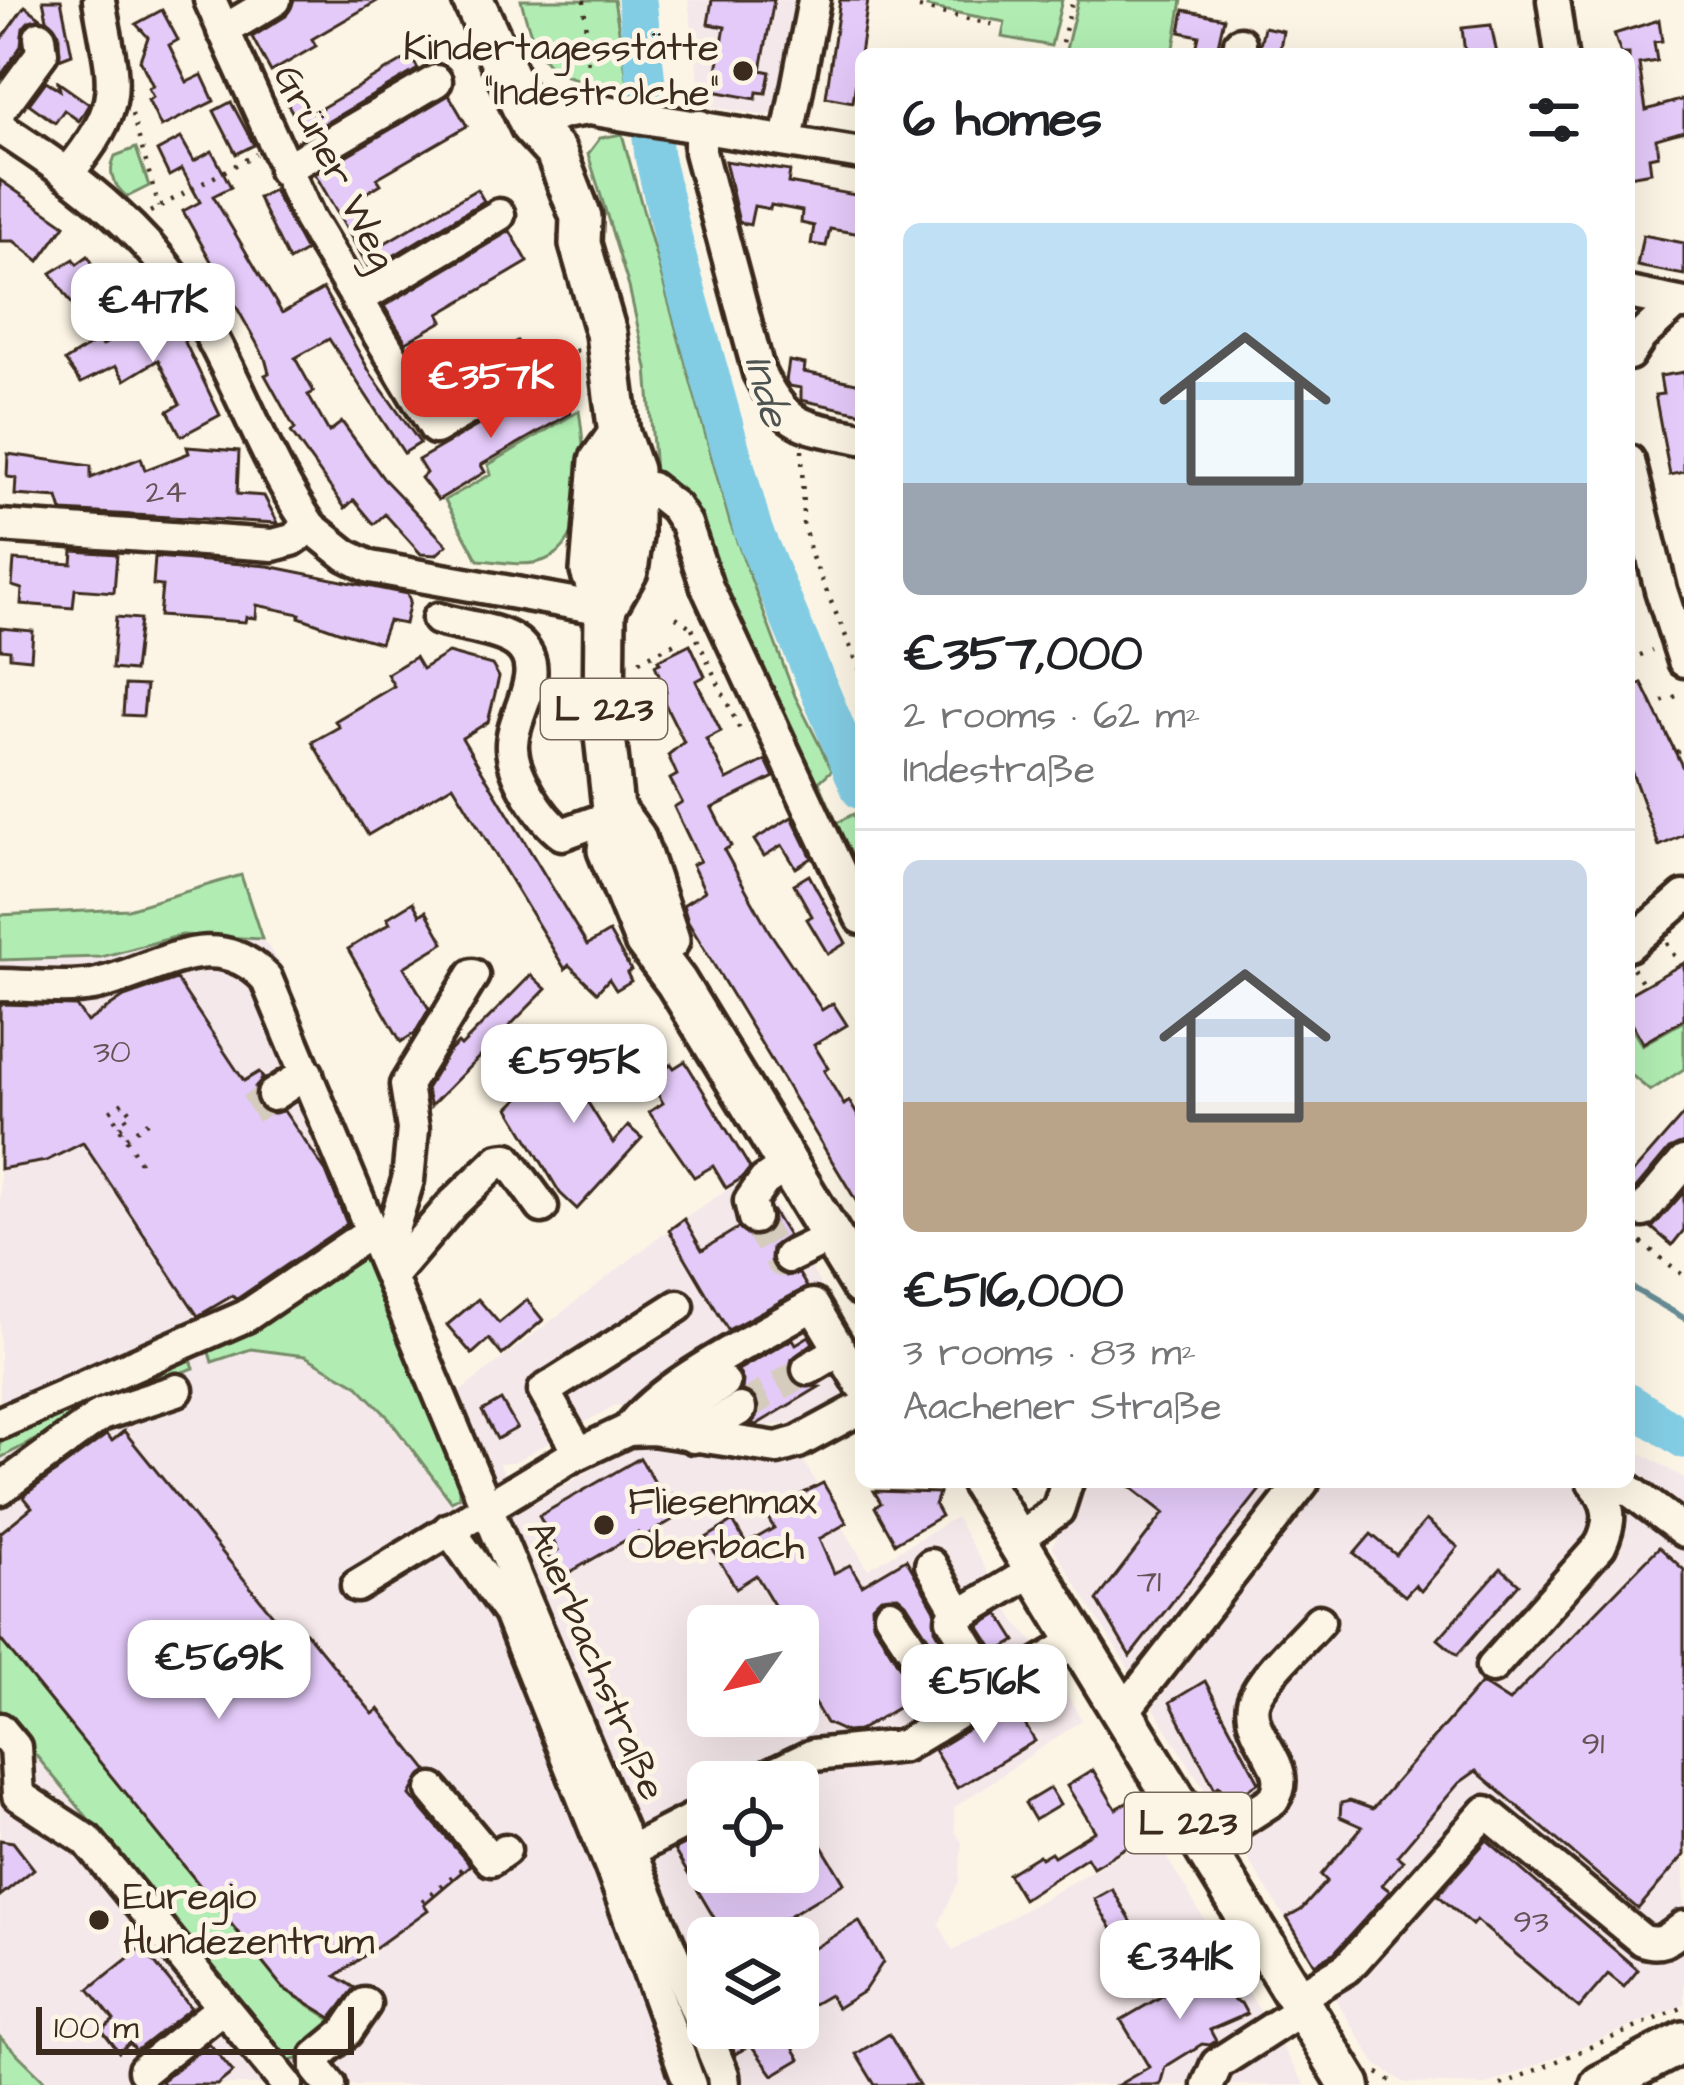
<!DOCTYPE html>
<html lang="en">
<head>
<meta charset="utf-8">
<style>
	body { margin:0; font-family:"Architects Daughter",sans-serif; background:#f2f2f2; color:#202124; height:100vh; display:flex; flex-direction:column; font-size:45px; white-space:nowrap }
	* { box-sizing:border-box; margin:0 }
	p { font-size:39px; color:#757577 }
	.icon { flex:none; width:66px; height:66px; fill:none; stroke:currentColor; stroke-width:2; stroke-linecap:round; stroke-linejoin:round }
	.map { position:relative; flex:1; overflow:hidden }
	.drawer { position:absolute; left:855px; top:48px; width:780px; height:1440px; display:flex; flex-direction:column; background:#fff; border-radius:18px; box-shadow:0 12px 48px #0002 }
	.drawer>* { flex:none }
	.needle { width:78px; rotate:236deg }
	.buttons { position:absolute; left:687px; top:1605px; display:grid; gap:24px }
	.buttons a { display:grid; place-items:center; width:132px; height:132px; border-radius:18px; background:#fff; box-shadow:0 12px 48px #0002; font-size:60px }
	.scale { position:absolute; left:36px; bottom:30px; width:318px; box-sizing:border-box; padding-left:12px; border:6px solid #3b2a1e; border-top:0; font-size:33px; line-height:42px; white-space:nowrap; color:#3b2a1e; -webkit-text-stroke:9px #fcf5e5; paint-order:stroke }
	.price { position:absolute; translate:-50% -102px; padding:0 27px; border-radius:24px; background:#fff; color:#222; font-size:39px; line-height:78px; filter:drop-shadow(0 3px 6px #0008) }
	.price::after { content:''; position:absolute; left:50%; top:72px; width:36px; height:27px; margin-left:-18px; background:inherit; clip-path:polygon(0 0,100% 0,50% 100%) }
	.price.selected { background:#d93025; color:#fff }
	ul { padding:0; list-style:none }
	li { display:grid; align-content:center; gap:24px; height:636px; padding:0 48px }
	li+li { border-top:3px solid #e0e0e0 }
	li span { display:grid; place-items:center; height:372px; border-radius:18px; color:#555 }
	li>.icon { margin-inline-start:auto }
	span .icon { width:216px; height:216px; fill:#fffc; stroke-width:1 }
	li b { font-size:51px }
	h2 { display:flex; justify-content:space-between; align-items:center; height:144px; padding:0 48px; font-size:51px }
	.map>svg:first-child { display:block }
</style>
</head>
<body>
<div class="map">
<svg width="1684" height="2085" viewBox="0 0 1684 2085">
	<rect width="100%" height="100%" fill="#fcf5e5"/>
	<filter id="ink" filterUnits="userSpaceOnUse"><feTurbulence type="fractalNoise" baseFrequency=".00833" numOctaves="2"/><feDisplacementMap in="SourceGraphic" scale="24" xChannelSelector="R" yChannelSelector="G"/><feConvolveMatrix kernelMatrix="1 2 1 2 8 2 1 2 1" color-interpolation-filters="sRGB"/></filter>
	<g filter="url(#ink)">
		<g fill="#f5e8eb" fill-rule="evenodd">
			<path d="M688 0H802L783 100 777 110 767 116 702 105Z"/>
			<path d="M182 935 262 939 280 962 458 1393 685 1217 755 1172 861 1354V1375L853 1391 809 1420 754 1429 616 1405 514 1462 499 1463 523 1508 635 1446 658 1443 800 1455 868 1569 956 1517 1015 1621 1039 1648 1082 1720 954 1808 955 1832 962 1842 959 1881 939 1924 953 1951 1153 1835 1305 2085H738L718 2028H798V1938H708V2002L650 1859 629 1872 705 2085H50L0 2035V1745L17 1731 0 1712V960L101 957ZM708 1626H798V1716H708ZM708 1782H798V1872H708Z"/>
			<path d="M1629 1446 1684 1478V2005L1486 2085 1405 2083 1376 2064 1052 1546 1068 1513V1482H1629Z"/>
		</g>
		<g fill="#b1edb3" stroke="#768c68" stroke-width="3">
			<path d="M521 0H614L628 84C553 81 540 75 521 0Z"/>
			<path d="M929 0H1062L1051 46 1002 37 1005 22 927 7Z"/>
			<path d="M1078 0H1182L1173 54H1065Z"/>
			<path d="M622 134 730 523 795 696 832 770 819 782 837 823 853 814C864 837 864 854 849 875L656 485 647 368 629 287 588 154 600 138Z"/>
			<path d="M136 148 149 186 127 197C113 184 107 174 115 156Z"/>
			<path d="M579 411C586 450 591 544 545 560 525 568 499 561 478 560L445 500 491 474 488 465Z"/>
			<path d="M241 875 262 939 182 935 101 957 0 960V915L128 909Z"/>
			<path d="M1684 1021V1069L1650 1091 1629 1073V1024L1642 1045Z"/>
			<path d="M364 1254 377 1262 459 1483V1497L451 1501 387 1416 357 1385 305 1356 251 1349 212 1362 208 1349 214 1342Z"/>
			<path d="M183 1353 190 1357 194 1368 131 1390 0 1458V1433Z"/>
			<path d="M0 1639 283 1988 338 2024 302 2058 289 2061 0 1712Z"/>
			<path d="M0 2037 49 2085H0Z"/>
		</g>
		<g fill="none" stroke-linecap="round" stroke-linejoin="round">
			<path stroke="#668c95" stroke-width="6" d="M1629 1286 1684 1318"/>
			<g stroke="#83cde4" stroke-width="39">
				<path d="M637 0 654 156 678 261 753 530 861 790"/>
				<path d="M1629 1403 1684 1439"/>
			</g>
		</g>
		<g fill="#e4caf9" stroke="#3b2a1e" stroke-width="3">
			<path d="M43 0H61L72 54 59 59V33L47 19Z"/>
			<path d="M294 0H379L312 39 316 46 271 72 252 37 286 16Z"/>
			<path d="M712 0H774L761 70 770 72 766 93 757 92 756 99 713 91 725 27 708 24Z"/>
			<path d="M840 0H868L853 102 826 97Z"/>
			<path d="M25 6 41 18 29 21 23 28 21 46 0 77V41Z"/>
			<path d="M162 10 178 40 169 45 187 82 202 75 214 101 161 127 148 100 153 97 148 88 153 86 140 60 148 37 136 24Z"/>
			<path d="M1184 10 1224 18 1216 54H1195L1199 36 1180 32Z"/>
			<path d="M1659 20 1662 41 1654 42 1657 61 1639 64 1646 110 1684 99V131L1656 139 1658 155 1649 157 1651 172 1629 176V54H1621L1614 34Z"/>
			<path d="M1491 25 1497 54H1465L1462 28Z"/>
			<path d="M1264 27 1283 31 1279 54H1258Z"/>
			<path d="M411 56 418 69 305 135 286 101 302 92 313 113Z"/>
			<path d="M46 81 60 90 58 82 89 104 79 121 64 110 55 123 29 104Z"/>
			<path d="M449 95 467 126 377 178 381 184 351 202 378 247 477 189 484 201 370 270 315 174Z"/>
			<path d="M231 102 254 145 236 154 214 111Z"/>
			<path d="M181 138 194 161 212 151 231 187 213 196 282 313 323 289 371 374 420 443 404 453 329 339 295 358 314 392 308 395 329 432 342 422 383 478 447 545 436 555 421 554 385 514 374 524 354 500 345 508 291 432 295 429 265 375 269 373 265 358 183 211 200 202 182 169 169 176 157 151Z"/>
			<path d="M725 161 790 171 788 183 861 196V234L830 229 826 246 811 244 814 226 801 223 802 211 771 205 770 209 754 206 750 225 739 222Z"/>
			<path d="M0 180 65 225 39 261 14 241H0Z"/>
			<path d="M273 190 306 251 289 261 258 198Z"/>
			<path d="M510 231 528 262 439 314 443 321 406 342 384 306Z"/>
			<path d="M1643 235 1684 243V275L1637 266Z"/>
			<path d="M88 256 111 294 79 314 51 273 74 259 77 264Z"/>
			<path d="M167 305 220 415 181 436 168 411 180 404 158 360 125 380 116 366 81 383 65 361 98 340 102 346 139 318Z"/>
			<path d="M517 341 524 354 443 401 436 388Z"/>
			<path d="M789 361 805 364 804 372 861 384V413L801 400V388L789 386 786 381Z"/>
			<path d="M1684 372V472L1670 475 1655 395 1663 394 1660 376Z"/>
			<path d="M551 379 571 413 481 465 485 472 438 500 421 478 426 473 418 460 543 388Z"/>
			<path d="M187 447 239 451 237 494 264 496 278 523 62 511 58 498 15 495 16 478 7 477 8 454 91 466V478L141 458 145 470 189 453Z"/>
			<path d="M73 551 117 554 114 592 75 589 73 608 21 604 22 589 12 586 14 560 72 564Z"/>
			<path d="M155 557 268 566 407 594 410 601 405 624 388 621 380 643 338 631 299 617 300 614 257 605 256 618 246 617 245 622 159 616 162 586 153 585Z"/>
			<path d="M116 617 140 619 134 671 112 669Z"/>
			<path d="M0 628 33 631 31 659 10 657V650L0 649Z"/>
			<path d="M690 644 705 676 696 681 721 731 706 739 727 780 766 760 774 777 712 808 731 846 724 850 769 931 822 1010 833 1003 847 1025 814 1045 828 1068 824 1071 844 1105 849 1101 861 1121V1209L688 922 683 905 705 891 692 865 700 861 674 807 682 802 670 779 677 775 668 755 684 742 660 694 666 691 655 665 660 663 658 660Z"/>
			<path d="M448 653 492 665 499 677 488 722 462 738 587 945 609 932 631 970 627 973 631 981 616 990 609 979 597 992 569 965 565 969 453 785 368 835 312 742 339 727 335 721 394 686 387 674 415 657 422 669Z"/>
			<path d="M1642 683 1684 770V835L1659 846 1629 765V688Z"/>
			<path d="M125 685 146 686 143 716 123 715Z"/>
			<path d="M792 817 812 858 796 868 782 845 764 856 754 840Z"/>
			<path d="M809 875 846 943 828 954 807 919 812 916 794 884Z"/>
			<path d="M413 902 420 915 426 911 444 943 404 967 429 1009 415 1033 401 1042 348 949 390 923 387 918Z"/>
			<path d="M1684 963V1019L1643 1043 1629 1018V994Z"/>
			<path d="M531 975 546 989 431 1106 426 1089 448 1053 458 1043 461 1046Z"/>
			<path d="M176 979 244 1081 259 1072 263 1078 255 1087 256 1105 265 1113 284 1111 326 1172 347 1224 237 1299 232 1296 198 1316 83 1143 46 1161 0 1169V1004L76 1006 87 1022 124 997Z"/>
			<path d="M568 1049 588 1080 634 1051 643 1066 587 1101 613 1143 628 1126 642 1138 577 1209 560 1193 509 1108Z"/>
			<path d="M685 1061 750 1168 742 1178 726 1188 713 1166 694 1177 649 1112 663 1103 648 1078 671 1064 674 1068Z"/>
			<path d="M1684 1114V1143L1669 1149 1629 1197V1177Z"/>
			<path d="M1684 1192V1230L1672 1245 1652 1228Z"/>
			<path d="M772 1210 788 1236 772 1247 771 1264 786 1276 799 1274 807 1287 728 1330 669 1230 684 1219 702 1250 738 1228 750 1237 766 1233 773 1222Z"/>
			<path d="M478 1299 499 1323 527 1300 543 1320 502 1355 489 1339 472 1354 447 1325Z"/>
			<path d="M809 1336 813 1343 792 1359 789 1370 798 1385 819 1387 756 1425 752 1424 759 1408 756 1398 742 1390 743 1381 738 1370 793 1339 796 1344Z"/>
			<path d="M501 1400 517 1428 497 1439 482 1411Z"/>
			<path d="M124 1431 294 1641 306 1632 373 1714 379 1709 428 1771 420 1776 410 1795 470 1865 424 1904 428 1910 336 1976 355 1988 332 2018 283 1988 0 1639V1533L32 1507 23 1496 106 1435 112 1441Z"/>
			<path d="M640 1458 665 1499 673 1494 684 1513 642 1538 638 1533 560 1578 548 1556 558 1550 539 1516Z"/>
			<path d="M1124 1482H1266L1130 1656 1097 1600 1164 1513Z"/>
			<path d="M823 1483 847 1523 819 1539 834 1573 850 1565 862 1585 906 1559 935 1610V1629L968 1684 953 1693 941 1658 906 1603 898 1596 881 1597 872 1606 873 1623 906 1677 914 1698 858 1731 846 1732 826 1723 798 1676V1626H750L777 1610 756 1575 736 1588 706 1538 733 1521 746 1544 774 1528 765 1513Z"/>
			<path d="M874 1491 939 1493 935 1505 941 1516 895 1543 875 1507 881 1503Z"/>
			<path d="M1426 1520 1458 1547 1421 1591 1415 1585 1405 1596 1354 1554 1371 1534 1396 1555Z"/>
			<path d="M1659 1547 1684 1570V1855L1638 1909 1476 1771 1459 1783 1397 1856 1403 1861 1382 1885 1390 1891 1334 1953 1315 1964 1287 1918 1301 1910 1327 1881 1321 1875 1362 1827 1340 1817 1341 1803 1350 1801 1372 1809 1481 1683 1509 1701Z"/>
			<path d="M1501 1568 1519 1584 1457 1655 1438 1639Z"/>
			<path d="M999 1614 1016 1641 996 1653 979 1626Z"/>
			<path d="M1205 1681 1259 1782 1229 1802 1219 1786 1215 1789 1170 1702Z"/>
			<path d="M1012 1703 1035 1741 957 1788 934 1750Z"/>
			<path d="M1093 1770 1116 1809 1130 1801 1150 1833 1093 1867 1087 1857 1023 1899 1008 1874 1039 1855 1041 1858 1051 1852 1054 1856 1095 1831 1067 1786Z"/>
			<path d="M1050 1788 1060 1805 1035 1820 1025 1803Z"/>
			<path d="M798 1807 844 1883 752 1938H726L674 1850 708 1833V1872H798Z"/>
			<path d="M0 1840 13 1842 34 1869 0 1896Z"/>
			<path d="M1487 1840 1638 1970 1624 1987 1608 1974 1579 2008 1476 1920 1472 1925 1438 1895Z"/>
			<path d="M1112 1889 1141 1938 1124 1949 1094 1899Z"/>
			<path d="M859 1921 883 1962 864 1991 837 2008 829 1995 798 2013V1958Z"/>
			<path d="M142 1947 191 2008 136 2051 130 2043 119 2052 102 2030 114 2020 89 1989Z"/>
			<path d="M1215 1959 1221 1970 1220 1976 1234 2001 1241 2003 1247 2014 1210 2030 1216 2041 1210 2045 1202 2044 1165 2067 1160 2085H1118L1149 2067 1121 2020 1203 1972 1204 1966Z"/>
			<path d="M725 2028H781L800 2059 773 2075 751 2045 735 2054Z"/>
			<path d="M889 2034 919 2085H875L856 2054Z"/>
			<path d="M209 2043 233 2072 217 2085H164L161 2081Z"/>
		</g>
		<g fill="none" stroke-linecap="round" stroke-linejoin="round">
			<g stroke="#d5ccbd" stroke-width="30" stroke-dasharray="30 15" stroke-linecap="butt">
				<path d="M250 1109 273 1095"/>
				<path d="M754 1218 781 1262 789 1257"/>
				<path d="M740 1409 808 1369"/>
			</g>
			<defs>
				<g id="minor">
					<path d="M210 0 309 219 435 428 533 371"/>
					<path d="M1553 0 1561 54"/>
					<path d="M223 31 275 0"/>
					<path d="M1238 54 1240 43"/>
					<path d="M0 110 42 53 40 37"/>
					<path d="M531 126 563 113 589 109 861 154"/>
					<path d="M700 126V152L759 373C788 430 803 426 861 438"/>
					<path d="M0 128C82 180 155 237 204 323 242 390 267 464 311 527"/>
					<path d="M787 141 814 0"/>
					<path d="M284 170 436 81"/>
					<path d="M69 172C127 100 114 87 99 0"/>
					<path d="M1629 293 1684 304"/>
					<path d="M357 300 499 215"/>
					<path d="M1629 354 1641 336 1677 303"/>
					<path d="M1629 461 1661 590 1684 661"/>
					<path d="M632 488H651L675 507 686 524 707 587 861 918"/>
					<path d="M0 526 273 545 292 540 311 527 346 555 370 567 605 609"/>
					<path d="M438 619C460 626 499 629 517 643 551 670 510 715 512 748 513 775 541 819 562 834L612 816"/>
					<path d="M1629 945 1684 897"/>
					<path d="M0 985C30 985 64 990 93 985 155 973 212 922 266 978L723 2075 724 2085"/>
					<path d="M273 1095 307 1073"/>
					<path d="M1643 1211 1684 1162"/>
					<path d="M754 1218 750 1201 764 1181 786 1166"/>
					<path d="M385 1256 408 1180 413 1129 406 1085 473 975"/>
					<path d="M789 1257 830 1237"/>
					<path d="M392 1275 452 1205 499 1160 507 1159 542 1207"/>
					<path d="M808 1369 840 1350"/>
					<path d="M0 1423 246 1316 373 1230"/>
					<path d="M652 1429 724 1383"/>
					<path d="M628 1430C663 1382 759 1337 813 1305L861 1385"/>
					<path d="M693 1437 740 1409"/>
					<path d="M579 1453 544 1391 678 1306"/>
					<path d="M0 1489 101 1415 177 1390"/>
					<path d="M1601 1491 1628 1489 1684 1531"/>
					<path d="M449 1529 509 1613 612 1870 690 2085"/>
					<path d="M1015 1541 1058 1510 1067 1482"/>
					<path d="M931 1565 960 1615 1033 1571"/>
					<path d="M357 1586 569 1458 628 1430 652 1429 777 1448 798 1442 861 1408"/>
					<path d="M890 1614C912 1650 944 1684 933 1728"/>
					<path d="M960 1615 952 1619 995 1690"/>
					<path d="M1492 1667 1600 1546C1612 1521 1612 1504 1593 1482"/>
					<path d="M1121 1715 1303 1482"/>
					<path d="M0 1729 15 1747 18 1795 87 1840 287 2085"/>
					<path d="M757 1782 813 1755 903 1746 1077 1641"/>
					<path d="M433 1790 491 1860 505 1850"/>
					<path d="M1202 1846 1273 1800C1297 1767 1246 1738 1253 1703 1258 1680 1303 1640 1319 1621"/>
					<path d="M632 1850 708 1811"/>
					<path d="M1295 1999 1347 1968 1486 1812 1642 1940C1661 1947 1669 1939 1684 1927"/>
					<path d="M144 2070 223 2007"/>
					<path d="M330 2085 317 2069V2056L346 2032 365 2004"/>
					<path d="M1208 2085 1217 2064 1302 2009"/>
				</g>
				<g id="major">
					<path d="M473 0 531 126 556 153 581 217 580 244 606 333 619 434 632 470V536L627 571 605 609"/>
					<path d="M619 434 600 461 591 571 605 609 604 727 613 808 608 850 645 941 676 982 861 1285"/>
					<path d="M613 808 635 838 669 940"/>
					<path d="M981 1482 1350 2085"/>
					<path d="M1601 2085 1684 2042"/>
				</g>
			</defs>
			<use href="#minor" stroke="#3b2a1e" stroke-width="39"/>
			<use href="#major" stroke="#3b2a1e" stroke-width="48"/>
			<g stroke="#3b2a1e" stroke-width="4.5" stroke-dasharray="3 9" stroke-linecap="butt">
				<path d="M584 0 589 85"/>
				<path d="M919 8 995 25"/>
				<path d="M1059 54 1073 0"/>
				<path d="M132 114 159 207"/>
				<path d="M150 212 256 154"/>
				<path d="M554 363 581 348"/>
				<path d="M802 450 803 523 812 557 861 672"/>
				<path d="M676 617 692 628"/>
				<path d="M692 628 741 732"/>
				<path d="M1629 660 1652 650"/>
				<path d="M639 661 675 643"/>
				<path d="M1651 706 1681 694"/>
				<path d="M1676 752 1684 749"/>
				<path d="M1667 943 1679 964"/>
				<path d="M1633 968 1643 983"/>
				<path d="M130 1111 123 1102 110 1111 143 1168"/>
				<path d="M120 1127 128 1121 124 1115"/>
				<path d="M126 1137 151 1120"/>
				<path d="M1632 1235 1684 1276"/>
				<path d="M422 1901 465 1866"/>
				<path d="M1378 2073 1398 2085"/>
				<path d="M1501 2085 1684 2007"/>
			</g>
			<use href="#minor" stroke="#fcf5e5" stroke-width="30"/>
			<use href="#major" stroke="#fcf5e5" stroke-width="39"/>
		</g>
	</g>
	<g fill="#3b2a1e" stroke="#fcf5e5" stroke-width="4.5">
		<circle cx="743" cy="71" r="12"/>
		<circle cx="604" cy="1525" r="12"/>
		<circle cx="99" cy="1920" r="12"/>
	</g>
	<g text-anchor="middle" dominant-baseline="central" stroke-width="10" stroke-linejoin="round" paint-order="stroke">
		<g font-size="33" fill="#655255">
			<text x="166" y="492">24</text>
			<text x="112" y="1052">30</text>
			<text x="1149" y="1582">71</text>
			<text x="1593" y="1744">91</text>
			<text x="1531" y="1922">93</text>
		</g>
		<g fill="#fcf5e5" stroke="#75675a" stroke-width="3">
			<rect x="541" y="679" width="126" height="60" rx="9"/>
			<rect x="1125" y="1793" width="126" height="60" rx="9"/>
		</g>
		<g font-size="36" font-weight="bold" fill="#3b2a1e">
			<text x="604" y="709">L 223</text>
			<text x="1188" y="1823">L 223</text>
		</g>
		<g font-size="39" fill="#3b2a1e" stroke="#fcf5e5" text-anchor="start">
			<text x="719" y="49" text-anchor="end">Kindertagesstätte<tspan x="719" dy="45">"Indestrolche"</tspan></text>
			<text x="628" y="1503">Fliesenmax<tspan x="628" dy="45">Oberbach</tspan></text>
			<text x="123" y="1898">Euregio<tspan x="123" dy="45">Hundezentrum</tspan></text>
		</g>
		<g font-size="39" fill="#3b2a1e" stroke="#fcf5e5">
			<text transform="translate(334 168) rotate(63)">Grüner Weg</text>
			<text transform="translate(595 1661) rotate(67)">Auerbachstraße</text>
		</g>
		<g font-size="42" font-style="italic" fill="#4d5350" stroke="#fcf5e5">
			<text transform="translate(766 391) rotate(75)">Inde</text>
		</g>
	</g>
</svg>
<div class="buttons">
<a><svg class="needle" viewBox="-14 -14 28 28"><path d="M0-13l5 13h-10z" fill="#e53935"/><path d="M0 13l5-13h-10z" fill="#757577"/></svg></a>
<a><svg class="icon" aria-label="locate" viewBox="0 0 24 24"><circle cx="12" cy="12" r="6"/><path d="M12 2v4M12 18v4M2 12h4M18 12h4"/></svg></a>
<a><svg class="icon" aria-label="layers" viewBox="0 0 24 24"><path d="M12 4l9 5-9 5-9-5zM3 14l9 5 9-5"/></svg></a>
</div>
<div class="scale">100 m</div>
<b class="price" style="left:153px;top:365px">€417K</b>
<b class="price selected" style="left:491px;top:441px">€357K</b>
<b class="price" style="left:574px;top:1126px">€595K</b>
<b class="price" style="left:219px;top:1722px">€569K</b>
<b class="price" style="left:984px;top:1746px">€516K</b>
<b class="price" style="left:1180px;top:2022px">€341K</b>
<section class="drawer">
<h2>6 homes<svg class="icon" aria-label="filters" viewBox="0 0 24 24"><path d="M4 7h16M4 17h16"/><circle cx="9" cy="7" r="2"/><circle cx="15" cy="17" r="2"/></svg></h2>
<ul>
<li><span style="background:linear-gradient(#bfe0f5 70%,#9aa5b1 0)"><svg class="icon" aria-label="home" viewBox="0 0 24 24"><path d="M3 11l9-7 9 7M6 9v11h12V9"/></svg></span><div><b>€357,000</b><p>2 rooms · 62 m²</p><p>Indestraße</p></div></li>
<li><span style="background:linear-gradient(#c9d6e8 65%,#b9a48a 0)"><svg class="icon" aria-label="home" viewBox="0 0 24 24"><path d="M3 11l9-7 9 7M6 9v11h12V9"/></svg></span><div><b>€516,000</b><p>3 rooms · 83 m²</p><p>Aachener Straße</p></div></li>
</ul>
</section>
</div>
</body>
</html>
